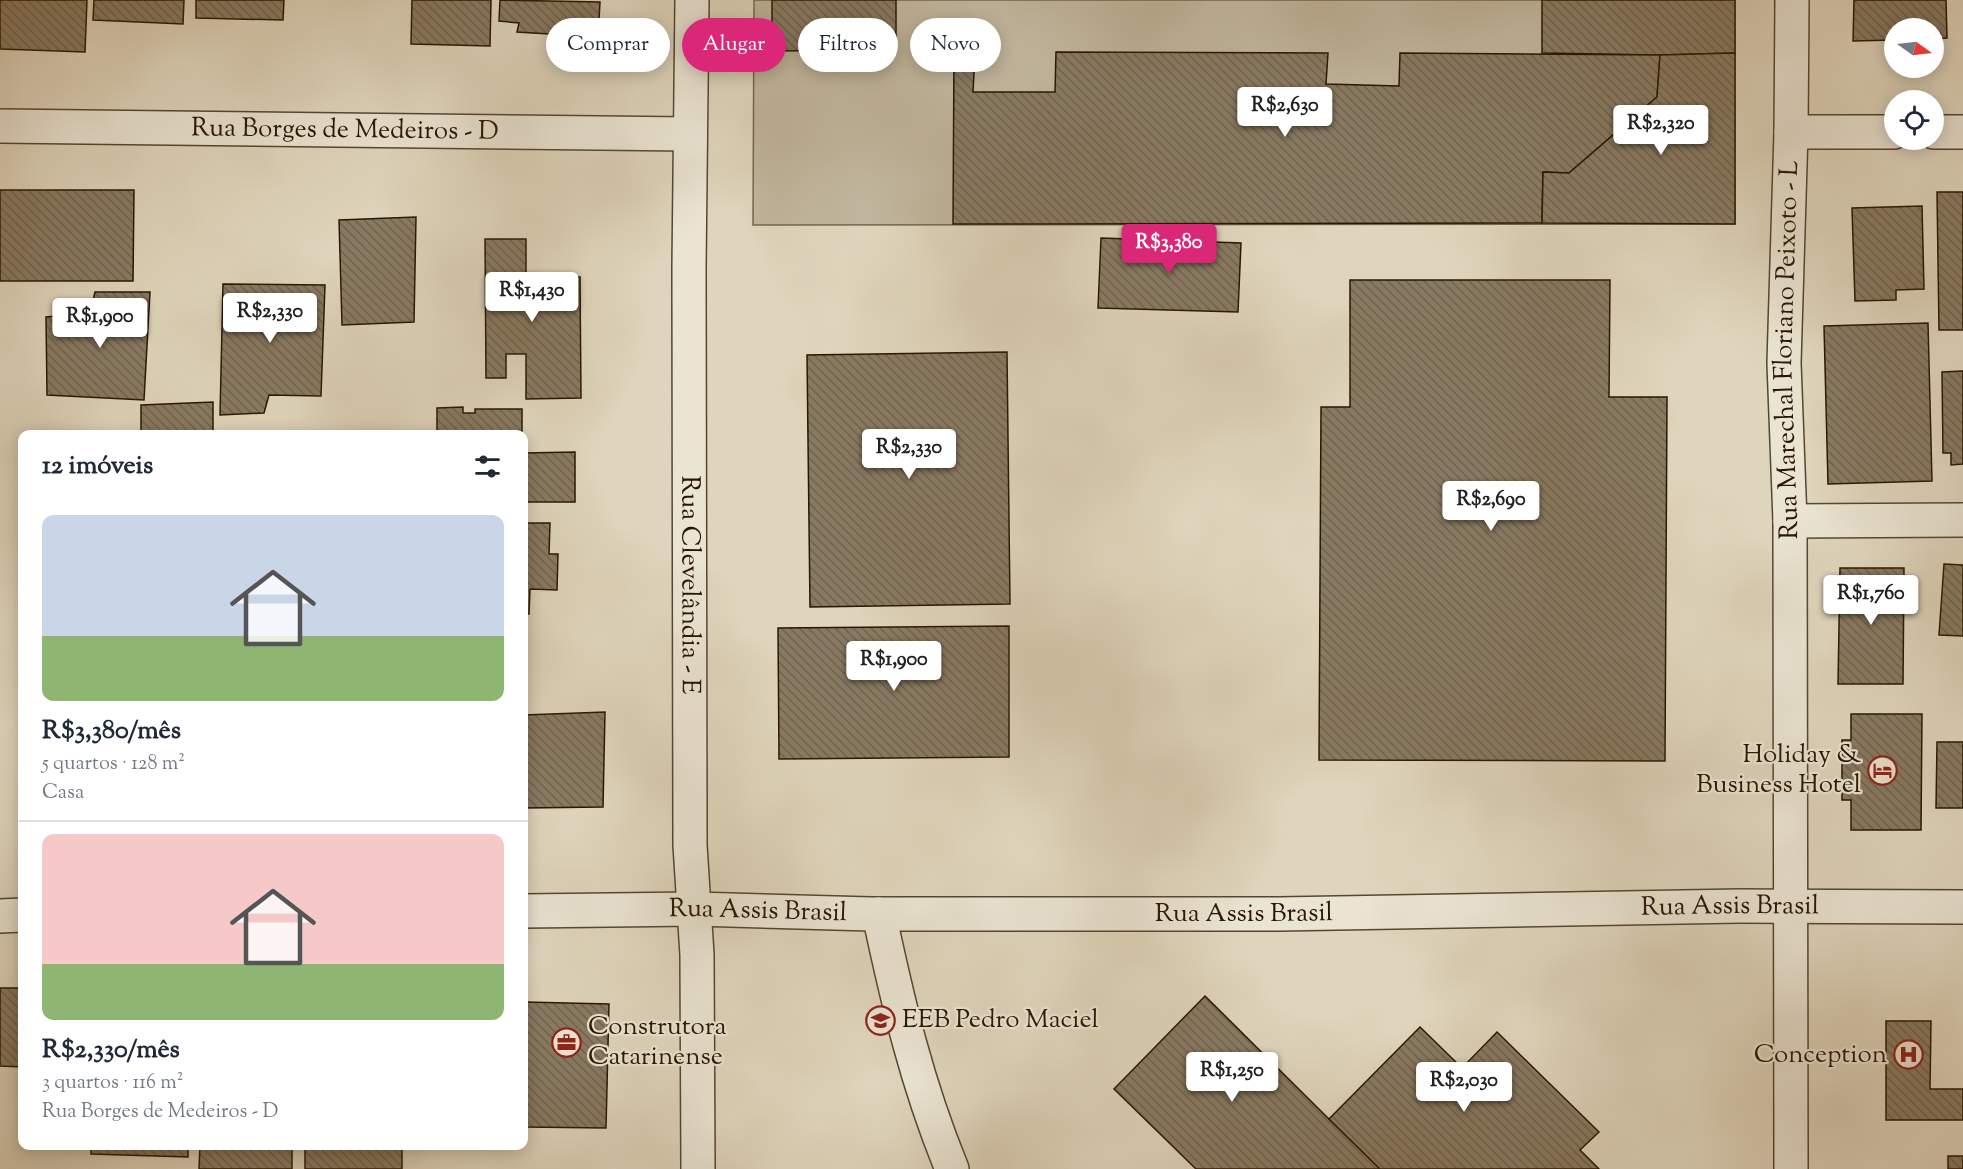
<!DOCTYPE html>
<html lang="pt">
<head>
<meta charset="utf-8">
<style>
	body { margin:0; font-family:"Sorts Mill Goudy",serif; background:#f6f6f7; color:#1f2937; height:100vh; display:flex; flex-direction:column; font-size:22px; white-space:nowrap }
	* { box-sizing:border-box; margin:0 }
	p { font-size:20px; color:#747a83 }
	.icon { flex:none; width:33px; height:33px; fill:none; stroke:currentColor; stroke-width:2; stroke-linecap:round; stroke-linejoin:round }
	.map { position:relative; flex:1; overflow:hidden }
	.panel { position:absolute; left:18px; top:430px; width:510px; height:720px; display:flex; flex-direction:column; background:#fff; border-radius:12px; box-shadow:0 3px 15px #0003 }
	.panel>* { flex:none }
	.top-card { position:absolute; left:546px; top:18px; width:570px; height:54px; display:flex; gap:12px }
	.needle { width:39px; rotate:104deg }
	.controls { position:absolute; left:1884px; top:18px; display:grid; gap:12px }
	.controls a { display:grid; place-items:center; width:60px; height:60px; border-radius:50%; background:#fff; box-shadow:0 3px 15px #0003; font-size:30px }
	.price { position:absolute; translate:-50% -51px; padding:0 14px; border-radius:6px; background:#fff; color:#222; font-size:20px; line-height:39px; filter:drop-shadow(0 2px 3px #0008) }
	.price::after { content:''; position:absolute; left:50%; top:36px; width:18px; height:14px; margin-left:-9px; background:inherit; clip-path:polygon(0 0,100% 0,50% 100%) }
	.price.active { background:#db2777; color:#fff }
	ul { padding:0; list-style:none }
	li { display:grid; align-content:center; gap:12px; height:318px; padding:0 24px }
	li+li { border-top:2px solid #e0e1e3 }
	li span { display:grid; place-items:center; height:186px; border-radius:12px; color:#555 }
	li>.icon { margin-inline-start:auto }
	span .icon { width:108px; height:108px; fill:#fffc; stroke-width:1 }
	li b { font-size:26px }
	h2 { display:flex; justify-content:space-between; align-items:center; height:72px; padding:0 24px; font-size:26px }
	.tag { padding:0 21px; border-radius:27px; background:#fff; box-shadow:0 3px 15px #0003; font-size:21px; line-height:54px }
	.tag.active { background:#db2777; color:#fff }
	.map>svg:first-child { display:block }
</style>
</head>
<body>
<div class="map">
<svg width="1963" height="1169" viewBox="0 0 1963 1169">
	<defs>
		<pattern id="building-back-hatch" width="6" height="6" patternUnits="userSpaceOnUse" patternTransform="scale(1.5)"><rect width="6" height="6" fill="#887a62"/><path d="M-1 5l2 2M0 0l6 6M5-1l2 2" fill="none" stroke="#6f634e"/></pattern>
	</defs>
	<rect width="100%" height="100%" fill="#dfd5bc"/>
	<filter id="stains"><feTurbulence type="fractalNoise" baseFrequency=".00333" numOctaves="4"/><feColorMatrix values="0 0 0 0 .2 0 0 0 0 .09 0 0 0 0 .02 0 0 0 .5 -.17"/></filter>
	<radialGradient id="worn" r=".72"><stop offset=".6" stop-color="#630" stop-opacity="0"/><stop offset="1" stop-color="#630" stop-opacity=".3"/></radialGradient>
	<path fill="#c0b59c" stroke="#74664e" stroke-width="1.5" d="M754 0H1735V224L753 225Z"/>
	<g fill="url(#building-back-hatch)" stroke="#291701" stroke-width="1.5">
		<path d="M0 0H87L85 52 0 49Z"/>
		<path d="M94 0H184L183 24 93 20Z"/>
		<path d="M196 0H284L283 20 196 18Z"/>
		<path d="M412 0H491L490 46 411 44Z"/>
		<path d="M500 0 600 2 598 37 517 32 519 23 499 21Z"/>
		<path d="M772 0H896V50L772 51Z"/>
		<path d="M1542 0H1735V53L1660 55 1542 53Z"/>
		<path d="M1854 0H1946L1947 38 1934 39V28H1894V40L1853 41Z"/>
		<path d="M954 52H975L973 92H1055L1056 52 1328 53 1326 84 1399 86 1400 53 1660 55 1657 97 1569 173 1543 172 1542 223 953 224Z"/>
		<path d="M1735 53V224L1542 223 1543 172 1569 173 1657 97 1660 55Z"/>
		<path d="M0 190H134L133 281H0Z"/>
		<path d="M1937 192H1963V330H1939Z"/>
		<path d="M1922 206 1924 289 1896 290V300L1855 301 1852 208Z"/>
		<path d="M416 217 414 322 342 325 339 220Z"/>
		<path d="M1101 238 1241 243 1238 312 1098 308Z"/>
		<path d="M485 239H526V278L580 277 581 398 526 399V354H506V378H486Z"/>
		<path d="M1350 280H1610L1609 397H1667L1665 761 1319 760 1321 407H1350Z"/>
		<path d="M223 284 325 285 321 396 269 395 264 413 220 415Z"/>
		<path d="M95 292H150L144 400 47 395 46 317 90 313Z"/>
		<path d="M1928 323 1932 481 1828 484 1824 326Z"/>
		<path d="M1007 352 1010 604 810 607 807 355Z"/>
		<path d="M1963 371V464L1951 465V453H1943L1942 372Z"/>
		<path d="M213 402V435H141V405Z"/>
		<path d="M463 407V413H475V409H522V435H437V408Z"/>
		<path d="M575 452V502H524V453Z"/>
		<path d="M524 523H550L549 554H558L557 590 530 589 529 614H524Z"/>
		<path d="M1944 564 1963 565V636L1939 635Z"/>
		<path d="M1840 568H1904L1903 684H1838Z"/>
		<path d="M1009 626V757L779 759 778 628Z"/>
		<path d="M605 712 603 807 524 808V715Z"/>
		<path d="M1851 714H1922L1921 830H1851V800H1842V740H1851Z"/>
		<path d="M1937 742H1963V808H1936Z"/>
		<path d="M0 988H22V1067L0 1066Z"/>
		<path d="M1205 996 1329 1119 1380 1169H1196L1114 1089Z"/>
		<path d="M525 1002 609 1004 606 1128 524 1127Z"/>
		<path d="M1886 1021H1931L1930 1089H1963V1120H1886Z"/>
		<path d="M1420 1027 1462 1068 1497 1032 1599 1132 1580 1150 1599 1169H1380L1329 1119Z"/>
		<path d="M91 1146H188V1157L91 1154Z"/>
		<path d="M200 1146H292V1169H199Z"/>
		<rect x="305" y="1146" width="97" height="23"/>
		<rect x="1948" y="1156" width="15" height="13"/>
	</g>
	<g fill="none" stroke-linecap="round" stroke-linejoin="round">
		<defs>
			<g id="minor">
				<path id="s1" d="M692 0 689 268 690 845 697 955 698 1169"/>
				<path id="s2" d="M0 126 689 134"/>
				<path d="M1791 132H1894"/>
				<path d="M1934 132H1963"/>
				<path d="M1790 521 1963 520"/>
				<path id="s3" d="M524 911 695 909 871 914H1279L1740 906 1963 907"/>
				<path d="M879 914C898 1003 917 1084 952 1169"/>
				<path d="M0 916 22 915"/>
				<path id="s4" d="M1791 1169 1790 521 1784 363 1791 132 1792 0"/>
			</g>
		</defs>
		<use href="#minor" stroke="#564630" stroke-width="36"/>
		<use href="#minor" stroke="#eae4d3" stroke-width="33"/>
	</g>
	<defs>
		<symbol id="hotel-ring" viewBox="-11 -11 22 22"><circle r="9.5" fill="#eae4d3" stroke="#8f2418" stroke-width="1.5"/><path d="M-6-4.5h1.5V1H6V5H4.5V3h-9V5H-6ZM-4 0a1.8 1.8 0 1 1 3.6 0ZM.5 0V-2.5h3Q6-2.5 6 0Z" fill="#8f2418"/></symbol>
		<symbol id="school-ring" viewBox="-11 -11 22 22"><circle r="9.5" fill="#eae4d3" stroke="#8f2418" stroke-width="1.5"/><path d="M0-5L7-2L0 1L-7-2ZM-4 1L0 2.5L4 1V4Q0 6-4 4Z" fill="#8f2418"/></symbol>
		<symbol id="office-ring" viewBox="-11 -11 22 22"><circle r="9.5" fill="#eae4d3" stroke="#8f2418" stroke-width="1.5"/><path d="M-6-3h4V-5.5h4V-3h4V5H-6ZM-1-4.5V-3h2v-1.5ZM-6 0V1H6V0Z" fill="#8f2418"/></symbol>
		<symbol id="hospital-ring" viewBox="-11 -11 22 22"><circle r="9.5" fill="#eae4d3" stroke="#8f2418" stroke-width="1.5"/><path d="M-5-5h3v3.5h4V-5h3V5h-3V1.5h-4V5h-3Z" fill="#8f2418"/></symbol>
	</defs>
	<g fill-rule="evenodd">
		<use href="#hotel-ring" x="1866" y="754" width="33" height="33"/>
		<use href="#school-ring" x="864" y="1004" width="33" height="33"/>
		<use href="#office-ring" x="550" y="1026" width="33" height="33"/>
		<use href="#hospital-ring" x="1892" y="1038" width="33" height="33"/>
	</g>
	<g text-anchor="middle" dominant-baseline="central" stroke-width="4.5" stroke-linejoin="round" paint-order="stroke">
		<g font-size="26" fill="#291701" stroke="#eae4d3">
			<text stroke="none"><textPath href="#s2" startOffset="345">Rua Borges de Medeiros - D</textPath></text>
			<text stroke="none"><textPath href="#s4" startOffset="819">Rua Marechal Floriano Peixoto - L</textPath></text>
			<text stroke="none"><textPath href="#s1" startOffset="585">Rua Clevelândia - E</textPath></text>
			<text stroke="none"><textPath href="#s3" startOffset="1206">Rua Assis Brasil</textPath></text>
			<text stroke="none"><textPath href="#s3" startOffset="234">Rua Assis Brasil</textPath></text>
			<text stroke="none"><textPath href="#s3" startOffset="720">Rua Assis Brasil</textPath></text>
		</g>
		<g font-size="26" fill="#291701" stroke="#eae4d3" text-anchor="end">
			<text x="1861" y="755">Holiday &amp;<tspan x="1861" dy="30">Business Hotel</tspan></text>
			<text x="902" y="1020" text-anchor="start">EEB Pedro Maciel</text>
			<text x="588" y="1027" text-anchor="start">Construtora<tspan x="588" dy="30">Catarinense</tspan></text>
			<text x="1887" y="1055">Conception</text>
		</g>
	</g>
	<rect width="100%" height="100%" filter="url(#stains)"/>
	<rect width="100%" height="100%" fill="url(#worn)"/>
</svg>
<div class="controls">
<a><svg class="needle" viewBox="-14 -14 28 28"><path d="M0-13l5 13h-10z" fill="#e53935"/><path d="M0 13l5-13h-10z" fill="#747a83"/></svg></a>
<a><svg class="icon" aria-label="locate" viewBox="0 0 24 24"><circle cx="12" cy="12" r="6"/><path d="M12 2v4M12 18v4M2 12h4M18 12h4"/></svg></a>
</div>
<b class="price" style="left:1285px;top:138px">R$2,630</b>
<b class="price" style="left:1661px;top:156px">R$2,320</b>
<b class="price active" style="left:1169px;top:275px">R$3,380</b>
<b class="price" style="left:532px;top:323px">R$1,430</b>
<b class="price" style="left:270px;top:344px">R$2,330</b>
<b class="price" style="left:100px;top:349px">R$1,900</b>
<b class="price" style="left:909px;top:480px">R$2,330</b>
<b class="price" style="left:1491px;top:532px">R$2,690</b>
<b class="price" style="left:1871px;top:626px">R$1,760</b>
<b class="price" style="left:894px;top:692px">R$1,900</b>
<b class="price" style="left:1232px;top:1103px">R$1,250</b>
<b class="price" style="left:1464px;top:1113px">R$2,030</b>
<div class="top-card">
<a class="tag">Comprar</a>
<a class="tag active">Alugar</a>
<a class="tag">Filtros</a>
<a class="tag">Novo</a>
</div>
<section class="panel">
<h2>12 imóveis<svg class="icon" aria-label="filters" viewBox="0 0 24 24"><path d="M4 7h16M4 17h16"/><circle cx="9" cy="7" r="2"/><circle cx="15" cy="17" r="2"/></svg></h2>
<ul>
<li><span style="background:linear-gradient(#c9d6e8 65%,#8fb573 0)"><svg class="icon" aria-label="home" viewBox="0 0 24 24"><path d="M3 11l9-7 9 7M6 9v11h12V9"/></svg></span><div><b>R$3,380/mês</b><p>5 quartos · 128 m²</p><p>Casa</p></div></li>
<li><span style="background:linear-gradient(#f6c9c9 70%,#8fb573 0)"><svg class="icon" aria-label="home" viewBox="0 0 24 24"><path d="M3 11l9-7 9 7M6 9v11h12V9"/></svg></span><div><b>R$2,330/mês</b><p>3 quartos · 116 m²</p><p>Rua Borges de Medeiros - D</p></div></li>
</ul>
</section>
</div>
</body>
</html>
